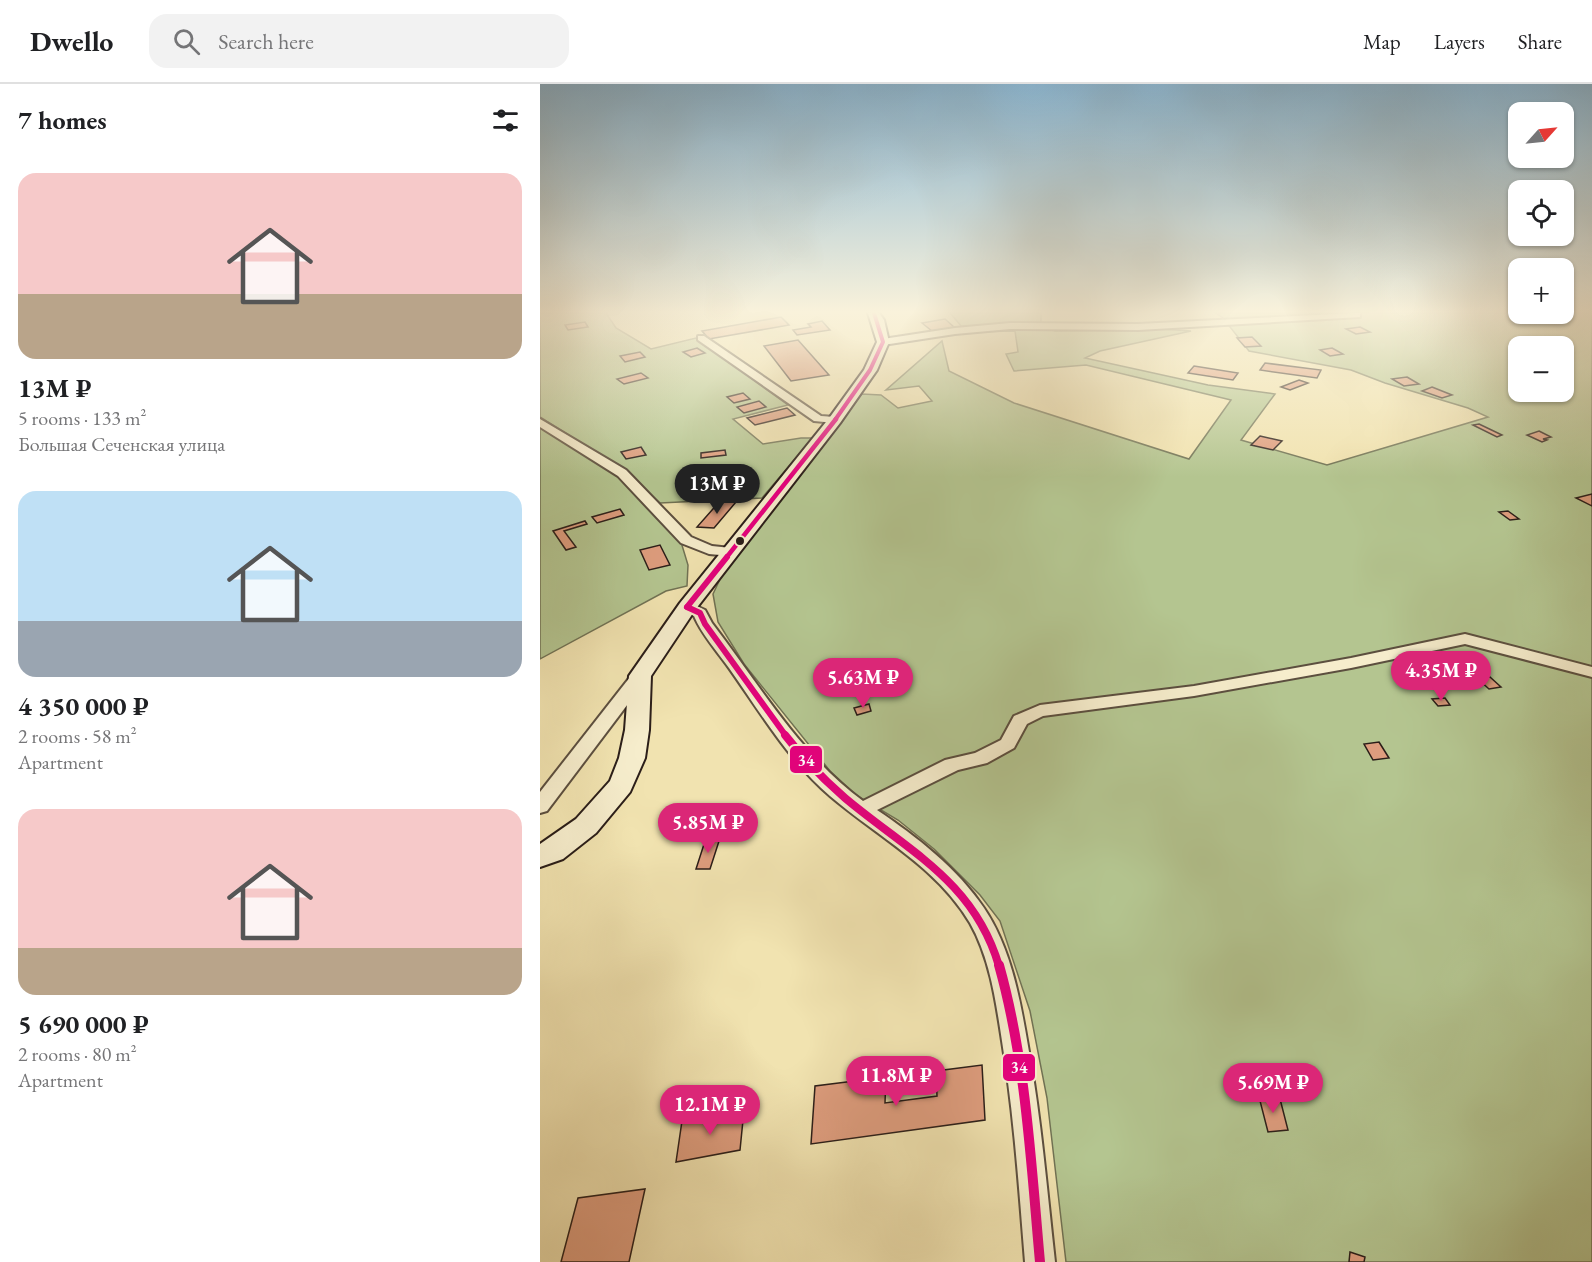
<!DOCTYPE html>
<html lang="en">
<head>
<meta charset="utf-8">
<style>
	body { margin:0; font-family:"EB Garamond",serif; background:#f2f2f2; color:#202124; height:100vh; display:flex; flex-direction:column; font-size:22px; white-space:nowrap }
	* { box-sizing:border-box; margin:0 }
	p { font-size:20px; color:#757577 }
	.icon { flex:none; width:33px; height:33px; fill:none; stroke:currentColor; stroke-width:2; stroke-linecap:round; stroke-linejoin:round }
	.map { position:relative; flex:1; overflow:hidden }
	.panel { display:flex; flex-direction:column; background:#fff; width:540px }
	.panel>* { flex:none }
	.needle { width:39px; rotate:63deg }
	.controls { position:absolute; left:968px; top:18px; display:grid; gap:12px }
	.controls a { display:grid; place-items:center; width:66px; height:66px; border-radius:12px; background:#fff; box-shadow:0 2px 4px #0004; font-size:30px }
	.price { position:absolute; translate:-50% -51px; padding:0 14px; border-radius:21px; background:#db2777; color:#fff; font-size:20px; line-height:39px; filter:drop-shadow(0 2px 3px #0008) }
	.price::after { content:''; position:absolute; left:50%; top:36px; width:18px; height:14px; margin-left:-9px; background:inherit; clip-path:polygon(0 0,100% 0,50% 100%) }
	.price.active { background:#222; color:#fff }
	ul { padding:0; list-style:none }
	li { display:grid; align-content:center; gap:12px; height:318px; padding:0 18px }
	li span { display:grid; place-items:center; height:186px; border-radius:18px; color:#555 }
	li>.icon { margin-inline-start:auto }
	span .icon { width:108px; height:108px; fill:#fffc; stroke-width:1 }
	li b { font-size:26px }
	h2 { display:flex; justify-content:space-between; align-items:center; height:72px; padding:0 18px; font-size:26px }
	header { display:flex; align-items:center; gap:36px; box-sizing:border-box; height:84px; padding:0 30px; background:#fff; border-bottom:2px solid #e0e0e0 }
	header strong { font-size:28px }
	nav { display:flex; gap:33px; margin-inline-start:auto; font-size:21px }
	.search { width:420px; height:54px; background:#f2f2f2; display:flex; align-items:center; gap:15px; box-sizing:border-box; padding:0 21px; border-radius:18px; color:#757577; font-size:22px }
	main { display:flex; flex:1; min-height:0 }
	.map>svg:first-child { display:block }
</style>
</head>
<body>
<header>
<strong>Dwello</strong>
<div class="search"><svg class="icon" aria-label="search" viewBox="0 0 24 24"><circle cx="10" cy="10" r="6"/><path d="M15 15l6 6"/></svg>Search here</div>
<nav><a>Map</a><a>Layers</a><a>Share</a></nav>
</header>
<main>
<section class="panel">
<h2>7 homes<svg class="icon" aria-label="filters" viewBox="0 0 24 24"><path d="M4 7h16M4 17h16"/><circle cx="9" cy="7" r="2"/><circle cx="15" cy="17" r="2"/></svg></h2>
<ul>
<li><span style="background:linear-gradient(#f6c9c9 65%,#b9a48a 0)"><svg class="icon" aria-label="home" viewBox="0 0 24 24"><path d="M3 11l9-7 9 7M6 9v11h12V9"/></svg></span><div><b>13M ₽</b><p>5 rooms · 133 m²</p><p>Большая Сеченская улица</p></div></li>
<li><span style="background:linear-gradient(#bfe0f5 70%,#9aa5b1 0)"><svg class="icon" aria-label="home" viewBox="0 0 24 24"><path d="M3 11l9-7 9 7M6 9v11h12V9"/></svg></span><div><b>4 350 000 ₽</b><p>2 rooms · 58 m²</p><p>Apartment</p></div></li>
<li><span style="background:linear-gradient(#f6c9c9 75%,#b9a48a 0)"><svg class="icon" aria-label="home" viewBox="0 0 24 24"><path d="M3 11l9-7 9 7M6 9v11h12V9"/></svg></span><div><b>5 690 000 ₽</b><p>2 rooms · 80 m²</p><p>Apartment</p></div></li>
</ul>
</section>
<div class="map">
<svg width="1052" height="1178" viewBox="0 0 1052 1178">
	<rect width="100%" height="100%" fill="#f1e3b0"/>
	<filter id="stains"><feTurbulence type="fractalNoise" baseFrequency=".00333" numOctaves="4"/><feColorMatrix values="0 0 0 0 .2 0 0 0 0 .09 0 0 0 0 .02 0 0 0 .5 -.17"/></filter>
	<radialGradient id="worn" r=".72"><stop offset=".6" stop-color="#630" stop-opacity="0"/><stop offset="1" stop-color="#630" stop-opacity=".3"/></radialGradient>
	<g fill="#b4c590" stroke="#707254" stroke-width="1.5" fill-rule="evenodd">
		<path d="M0 229H66L76 244 111 265 156 254 248 321 193 335 223 360 261 354H273L222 414 120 419 84 386 0 333Z"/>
		<path d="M410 229H501V241L515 247 620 245 651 247 560 267 545 274 668 301 735 310 701 356 787 381 948 333 928 324 845 299 811 286 709 267 683 234 676 229H1052V1178H526L507 1014 490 927 460 837 440 811 394 765 358 736 316 711 290 687 204 580 178 538 173 510 182 491 322 310 341 311 358 324 392 317 379 302 346 306 402 257 409 287 474 319 649 375 691 316 546 281 474 287 466 270 478 268 475 247 428 248 422 243ZM978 262H1023V308H978Z"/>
		<path d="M0 343 76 390 141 458 148 481 147 502 126 507 0 575Z"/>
	</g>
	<g fill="#de9d7e" stroke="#2b1e19" stroke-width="1.5">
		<path d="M241 233 249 241 169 255 162 247Z"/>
		<path d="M405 235 415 244 392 247 382 239Z"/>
		<path d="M282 237 290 246 257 251 253 246 271 243 268 240Z"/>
		<path d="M45 238 48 243 28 246 25 241Z"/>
		<path d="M820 243 830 248 816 250 806 245Z"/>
		<path d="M712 253 721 262 705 263 697 254Z"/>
		<path d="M258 256 289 291 251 297 224 262Z"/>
		<path d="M157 264 165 269 151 273 143 268Z"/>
		<path d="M792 264 803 270 790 272 780 266Z"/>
		<path d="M100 268 105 273 85 278 80 272Z"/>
		<path d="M725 279 781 286 777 294 720 286Z"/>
		<path d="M654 282 698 289 693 296 648 289Z"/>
		<path d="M101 289 108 294 84 300 77 295Z"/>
		<path d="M867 293 879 300 864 302 852 295Z"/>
		<path d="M759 296 768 299 750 306 741 303Z"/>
		<path d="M892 303 912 311 902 314 882 307Z"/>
		<path d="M203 309 210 315 194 319 187 313Z"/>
		<path d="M219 317 226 323 204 329 197 323Z"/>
		<path d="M247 324 255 331 215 341 207 334Z"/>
		<path d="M939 340 962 351 957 353 933 341Z"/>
		<path d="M999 347 1011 353 1003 355 1007 356 1002 358 987 351Z"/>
		<path d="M720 352 742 357 733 366 711 361Z"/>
		<path d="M101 363 106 371 86 375 81 368Z"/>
		<path d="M185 366 186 371 161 374V369Z"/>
		<path d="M1052 410V422L1036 414Z"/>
		<path d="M180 417 196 418 174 444 157 443Z"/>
		<path d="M80 425 84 431 57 439 52 433Z"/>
		<path d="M968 427 979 435 970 436 959 428Z"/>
		<path d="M45 437 47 440 24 447 36 463 26 466 13 447Z"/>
		<path d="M120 461 130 481 109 486 100 466Z"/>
		<path d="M950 593 961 603 949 605 938 595Z"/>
		<path d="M905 614 910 621 898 622 892 615Z"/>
		<path d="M329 620 331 627 317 631 314 624Z"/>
		<path d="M839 658 849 674 833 676 824 660Z"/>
		<path d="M166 754H180L170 785H156Z"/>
		<path d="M442 981 445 1036 271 1060 275 1002 346 993 345 1019 397 1012 396 987Z"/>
		<path d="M739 1011 748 1046 728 1048 719 1013Z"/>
		<path d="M204 1026 200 1066 136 1078 142 1037Z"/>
		<path d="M105 1105 89 1178H21L38 1114Z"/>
		<path d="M810 1168 825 1173 824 1178H809Z"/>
	</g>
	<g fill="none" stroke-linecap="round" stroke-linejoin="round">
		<defs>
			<g id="street">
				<path d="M816 229H820V233L598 246 470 245 415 250 343 261 338 258 343 255 415 244 470 239 598 240Z"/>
				<path d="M158 252H164L281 332 295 333 300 336 295 339 274 337 158 256Z"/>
				<path d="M0 335 86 386 151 453 172 462 191 464 198 468 191 472 169 470 141 459 78 392 0 343Z"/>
				<path d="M147 518 165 526 172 539C219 600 260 671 323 717L405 676 435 669 461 656 474 632 500 621 654 602 811 574 925 550 1052 583V593L925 560 811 584 654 612 503 632 487 640 474 664 447 679 418 686 337 726C377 753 417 784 444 824 471 864 480 915 488 962 501 1033 507 1106 515 1178H485C479 1104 474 1030 462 957 456 918 450 874 430 839 397 783 338 753 290 712 249 677 220 628 189 584 177 567 162 551 154 532L139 523Z"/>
				<path d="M100 587 106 588 108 592 106 596 7 727 0 729V708L94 588Z"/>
			</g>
			<path id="secondary" d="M328 229H339L344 236 349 258 337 286 300 339 155 526 111 592 109 646 105 674 90 708 56 749 23 775 0 783V760L36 735 70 697 79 674 85 646 89 592 140 519 290 333 324 286 337 258Z"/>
		</defs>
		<use href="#street" stroke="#5c4f3f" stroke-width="4"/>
		<use href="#secondary" stroke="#2b1e19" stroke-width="4"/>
		<use href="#street" fill="#f6edcc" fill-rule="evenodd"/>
		<use href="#secondary" fill="#f6edcc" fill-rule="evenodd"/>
		<defs>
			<path id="bus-1-far4" d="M295 336 330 286 343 258 334 229"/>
			<path id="bus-1-far3" d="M186 474 296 335"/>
			<g id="bus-1-far2">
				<path d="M147 523 160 529 165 540 246 652"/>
				<path d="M147 523 187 473"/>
			</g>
			<path id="bus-1-far1" d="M245 651C263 674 283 695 305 714 368 767 434 797 459 882"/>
			<path id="bus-1" d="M459 881C486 977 491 1079 500 1178"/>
		</defs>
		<use href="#bus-1-far4" stroke="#f6edcc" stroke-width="6"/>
		<use href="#bus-1-far3" stroke="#f6edcc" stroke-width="8"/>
		<use href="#bus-1-far2" stroke="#f6edcc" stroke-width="10"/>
		<use href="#bus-1-far1" stroke="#f6edcc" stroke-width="12"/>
		<use href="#bus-1" stroke="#f6edcc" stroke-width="14"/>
		<use href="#bus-1-far4" stroke="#e5007d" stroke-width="4"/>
		<use href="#bus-1-far3" stroke="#e5007d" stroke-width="4.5"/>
		<use href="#bus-1-far2" stroke="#e5007d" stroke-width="6"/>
		<use href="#bus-1-far1" stroke="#e5007d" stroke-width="8"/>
		<use href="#bus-1" stroke="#e5007d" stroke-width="10"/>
	</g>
	<linearGradient id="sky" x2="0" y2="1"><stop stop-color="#8ab7d4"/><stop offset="0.58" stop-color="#f9f2db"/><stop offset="1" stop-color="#f9f2db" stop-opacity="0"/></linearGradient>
	<rect width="1052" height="393" fill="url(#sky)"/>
	<circle fill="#2b1e19" stroke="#f6edcc" stroke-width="2" cx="200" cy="457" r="5"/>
	<g stroke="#f6edcc" stroke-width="2">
		<rect x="249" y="661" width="34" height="29" rx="6" fill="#e5007d"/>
		<rect x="462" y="969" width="34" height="29" rx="6" fill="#e5007d"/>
	</g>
	<g font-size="16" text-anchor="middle" font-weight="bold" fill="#fff">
		<text x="266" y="682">34</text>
		<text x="479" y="989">34</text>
	</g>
	<rect width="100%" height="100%" filter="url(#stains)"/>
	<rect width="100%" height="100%" fill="url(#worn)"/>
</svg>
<div class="controls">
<a><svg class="needle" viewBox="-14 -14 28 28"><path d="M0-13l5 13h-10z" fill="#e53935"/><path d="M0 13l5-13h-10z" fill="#757577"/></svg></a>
<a><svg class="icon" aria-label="locate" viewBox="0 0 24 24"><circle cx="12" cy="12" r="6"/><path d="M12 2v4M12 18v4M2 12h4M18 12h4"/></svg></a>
<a>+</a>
<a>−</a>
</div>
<b class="price active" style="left:177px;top:431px">13M ₽</b>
<b class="price" style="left:901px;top:618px">4.35M ₽</b>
<b class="price" style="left:323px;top:625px">5.63M ₽</b>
<b class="price" style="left:168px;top:770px">5.85M ₽</b>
<b class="price" style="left:356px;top:1023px">11.8M ₽</b>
<b class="price" style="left:733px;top:1030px">5.69M ₽</b>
<b class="price" style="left:170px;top:1052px">12.1M ₽</b>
</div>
</main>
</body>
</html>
